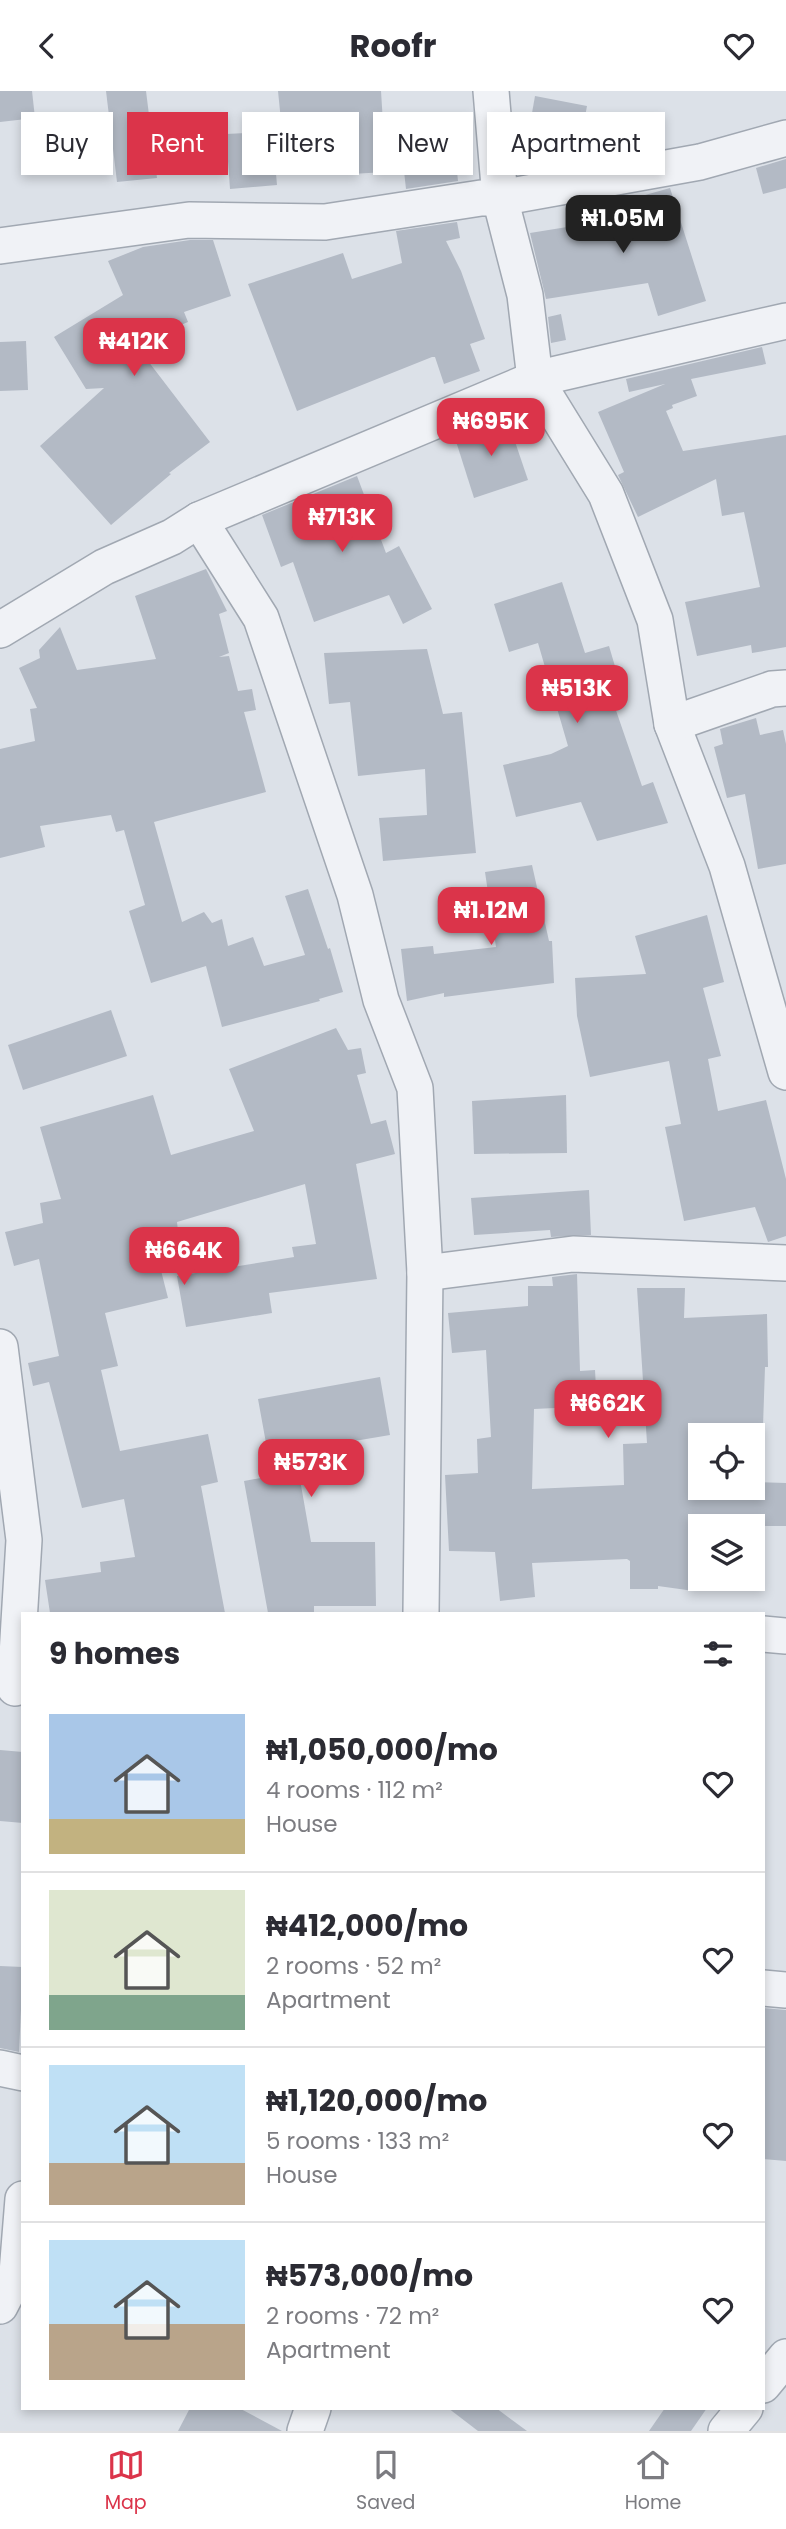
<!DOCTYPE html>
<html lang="en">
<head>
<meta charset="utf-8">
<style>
	body { margin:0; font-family:Poppins,sans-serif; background:#f7f7f7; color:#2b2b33; height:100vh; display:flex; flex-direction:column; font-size:26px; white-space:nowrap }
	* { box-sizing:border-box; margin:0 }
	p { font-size:23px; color:#7c7c81 }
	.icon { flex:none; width:38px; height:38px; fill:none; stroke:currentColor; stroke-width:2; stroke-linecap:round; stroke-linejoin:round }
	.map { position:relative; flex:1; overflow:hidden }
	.sheet { position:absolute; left:21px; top:1521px; width:744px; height:798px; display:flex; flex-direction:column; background:#fff; border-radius:0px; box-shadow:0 4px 10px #0003 }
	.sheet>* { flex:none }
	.guide { position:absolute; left:21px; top:21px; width:746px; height:63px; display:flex; gap:14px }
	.buttons { position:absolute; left:688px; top:1332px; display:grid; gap:14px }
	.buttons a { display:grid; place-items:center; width:77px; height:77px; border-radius:0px; background:#fff; box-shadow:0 4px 10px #0003; font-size:35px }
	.price { position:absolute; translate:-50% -60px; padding:0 16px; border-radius:14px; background:#db344a; color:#fff; font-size:23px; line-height:46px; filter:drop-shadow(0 2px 4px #0008) }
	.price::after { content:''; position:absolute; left:50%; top:42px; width:21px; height:16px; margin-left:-10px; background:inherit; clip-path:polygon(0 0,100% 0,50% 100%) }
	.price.current { background:#222; color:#fff }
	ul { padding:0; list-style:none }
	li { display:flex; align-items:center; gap:21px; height:175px; padding:0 28px }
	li+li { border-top:2px solid #e1e1e2 }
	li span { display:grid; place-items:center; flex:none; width:196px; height:140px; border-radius:0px; color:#555 }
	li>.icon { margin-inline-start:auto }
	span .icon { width:84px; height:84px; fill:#fffc; stroke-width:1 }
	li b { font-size:30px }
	h2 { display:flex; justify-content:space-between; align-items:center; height:84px; padding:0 28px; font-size:30px }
	.chip { padding:0 24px; border-radius:0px; background:#fff; box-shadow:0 4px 10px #0003; font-size:24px; line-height:63px }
	.chip.current { background:#db344a; color:#fff }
	header { display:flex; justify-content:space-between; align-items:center; height:91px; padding:0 28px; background:#fff; font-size:32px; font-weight:700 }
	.tab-bar { display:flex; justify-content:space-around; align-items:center; height:98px; border-top:2px solid #e1e1e2; background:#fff; font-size:19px; color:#7c7c81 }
	.tab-bar a { display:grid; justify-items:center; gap:4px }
	.tab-bar .current { color:#db344a }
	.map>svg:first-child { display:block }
</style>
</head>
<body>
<header><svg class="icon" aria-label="back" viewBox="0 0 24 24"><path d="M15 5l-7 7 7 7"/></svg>Roofr<svg class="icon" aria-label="heart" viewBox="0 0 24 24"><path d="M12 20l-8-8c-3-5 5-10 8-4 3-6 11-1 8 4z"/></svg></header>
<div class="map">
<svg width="786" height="2340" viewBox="0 0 786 2340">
	<rect width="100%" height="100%" fill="#dce1e8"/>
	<g fill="#b3bac5">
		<path d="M0 0H32L35 27 0 31Z"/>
		<path d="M106 0H146L157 87 117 91Z"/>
		<path d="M278 0H381L383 32 451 25 458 90 406 98 404 80 351 83 350 64 275 71 277 94 230 98 226 43 282 40Z"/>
		<path d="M535 5 587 15 576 73 547 78 523 73Z"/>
		<path d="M786 68V97L763 103 756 77Z"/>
		<path d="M670 97 706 210 658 225 648 192 546 208 530 142 629 126 624 110Z"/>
		<path d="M457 131 460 147 446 150 461 180 485 248 470 253 480 280 444 293 435 266H432L297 320 248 193 343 162 352 188 402 172 396 140Z"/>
		<path d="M190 149H213L231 205 184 221 188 231 135 253 210 351 169 382 171 383 111 434 40 355 104 297 86 298 54 246 123 204 108 170 143 156Z"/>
		<path d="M561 223 566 249 551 252 548 226Z"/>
		<path d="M26 250 28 299 0 300V251Z"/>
		<path d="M762 256 766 273 691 288 697 305 672 314 673 317 666 320 683 360 786 344V556L752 562 751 554 697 565 685 511 760 496 744 421 722 425 716 388 638 426 618 384 624 381 598 321 665 293 629 301 626 288Z"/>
		<path d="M507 327 528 389 474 407 454 344Z"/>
		<path d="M357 385 386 462 399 455 432 518 403 533 389 504 314 531 293 471 281 476 262 424Z"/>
		<path d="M206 478 227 520 219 523 229 562 219 566 229 565 238 600 252 598 256 619 244 621 266 701 154 731 182 831 204 821 212 832 222 828 228 855 253 846 264 875 305 864 285 805 308 798 328 858 330 857 343 901 319 908 320 910 222 936 206 875 151 892 129 820 145 814 124 739 116 741 111 724 40 735 45 756 0 767V658L35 650 30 618 37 617 19 577 40 567 39 559 60 536 77 579 156 568 135 505Z"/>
		<path d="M562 491 585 562 609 555 622 599 610 602 642 695 653 691 668 732 597 750 581 711 516 726 503 674 551 663 568 655 538 552 509 561 494 513Z"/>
		<path d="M427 558 443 623 462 621 476 762 383 770 379 727 427 724 425 678 358 685 350 611 329 613 324 562Z"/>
		<path d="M756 627 760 644 783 639 786 653V773L758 778 745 703 727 707 714 656 723 653 720 638Z"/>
		<path d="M532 774 549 850H552L554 892 444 906V902L407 910 401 858 433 855 434 863 496 856 485 781Z"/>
		<path d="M707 824 724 891 703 897 721 965 708 968 718 1020 766 1009 786 1088V1145L768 1151 755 1116 684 1130 665 1036 681 1033 669 970 590 986 577 925 575 887 646 883 635 845Z"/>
		<path d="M111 919 127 965 23 999 8 954Z"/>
		<path d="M336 937 348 959 361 957 366 982 357 984 371 1033 386 1029 395 1063 356 1073 377 1188 269 1202 272 1222 186 1236 177 1185 294 1166 292 1156 316 1153 305 1093 177 1131 178 1140 152 1144 168 1207 105 1222 118 1275 101 1279 120 1360 208 1343 218 1391 201 1395 225 1522H50L45 1489 101 1481 100 1471 135 1466 124 1408 82 1417 49 1291 33 1295 28 1272 59 1265 39 1168 14 1175 5 1141 43 1132 40 1112 61 1108 40 1036 153 1004 171 1064 254 1040 229 978Z"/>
		<path d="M566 1004 567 1062 474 1063 472 1010Z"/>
		<path d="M589 1099 591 1144 551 1146 550 1139 474 1144 471 1107Z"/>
		<path d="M577 1183 580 1280 595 1279 597 1315 534 1318 532 1398 624 1394 623 1353 647 1352 637 1197H685L684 1227 767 1223 768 1276H765L763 1335 695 1332 696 1396H755L754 1391 786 1392V1435H696L694 1500 658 1495V1498H630V1470L627 1468 532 1472 535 1506 500 1510 495 1461 449 1460 445 1384 478 1382 477 1348 491 1346 486 1259 452 1262 448 1222 528 1215V1195H553L552 1186Z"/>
		<path d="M380 1286 390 1344 295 1360 311 1451H375L376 1515H314V1521L268 1522 244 1390 272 1385 258 1308Z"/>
		<path d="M0 1659 23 1661V1732L0 1730Z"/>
		<path d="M0 1875 23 1876 19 1961 0 1957Z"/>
		<path d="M763 1917 786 1919V2070L763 2068Z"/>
		<path d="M190 2317H239L282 2340H178Z"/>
		<path d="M448 2317H496L527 2340H478Z"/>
		<path d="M665 2317H707L691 2340H649Z"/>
	</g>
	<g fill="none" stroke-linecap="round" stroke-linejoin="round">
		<defs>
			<g id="minor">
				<path d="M491 0 500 107 525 204 535 288 606 403 655 529 672 633 727 775 786 981"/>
				<path d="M0 155 189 129 325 131 481 107H500L700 71 786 47"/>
				<path d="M199 429 261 527 355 804 381 909 415 997 425 1182 421 1522"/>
				<path d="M0 539 104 476 172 446 199 429 535 288 786 230"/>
				<path d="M672 633 772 598 786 597"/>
				<path d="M425 1182 573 1163 786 1172"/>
				<path d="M0 1256 24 1449 15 1597"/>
				<path d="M763 1543 786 1545"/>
				<path d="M763 1897 786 1899"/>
				<path d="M0 1977 23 1982"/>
				<path d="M0 2215 17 2182 23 2108"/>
				<path d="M763 2294 786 2266"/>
				<path d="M305 2340 313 2317"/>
				<path d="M726 2340 745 2317"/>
			</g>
		</defs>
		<use href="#minor" stroke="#a1a8b2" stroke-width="38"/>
		<use href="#minor" stroke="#f0f2f6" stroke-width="35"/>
	</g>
</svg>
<div class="buttons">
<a><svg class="icon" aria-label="locate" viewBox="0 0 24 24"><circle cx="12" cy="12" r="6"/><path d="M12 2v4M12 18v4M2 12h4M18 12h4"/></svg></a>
<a><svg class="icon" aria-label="layers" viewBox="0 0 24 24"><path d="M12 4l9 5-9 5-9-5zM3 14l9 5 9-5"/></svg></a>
</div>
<b class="price current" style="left:623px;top:164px">₦1.05M</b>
<b class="price" style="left:134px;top:287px">₦412K</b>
<b class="price" style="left:491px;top:367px">₦695K</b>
<b class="price" style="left:342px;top:463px">₦713K</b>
<b class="price" style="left:577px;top:634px">₦513K</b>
<b class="price" style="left:491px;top:856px">₦1.12M</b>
<b class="price" style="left:184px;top:1196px">₦664K</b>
<b class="price" style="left:608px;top:1349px">₦662K</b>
<b class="price" style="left:311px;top:1408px">₦573K</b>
<div class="guide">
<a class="chip">Buy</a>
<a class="chip current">Rent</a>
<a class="chip">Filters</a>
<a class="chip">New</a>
<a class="chip">Apartment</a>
</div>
<section class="sheet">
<h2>9 homes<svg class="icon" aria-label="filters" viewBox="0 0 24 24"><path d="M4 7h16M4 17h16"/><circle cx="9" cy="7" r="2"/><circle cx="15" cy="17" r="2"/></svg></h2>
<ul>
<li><span style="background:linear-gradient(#a9c7e8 75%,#c2b280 0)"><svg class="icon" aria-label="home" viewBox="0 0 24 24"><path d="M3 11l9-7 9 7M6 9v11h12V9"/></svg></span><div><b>₦1,050,000/mo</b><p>4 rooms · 112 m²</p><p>House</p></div><svg class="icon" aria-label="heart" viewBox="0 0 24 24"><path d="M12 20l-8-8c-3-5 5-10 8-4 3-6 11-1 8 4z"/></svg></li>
<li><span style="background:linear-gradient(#dfe7d0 75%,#7fa58c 0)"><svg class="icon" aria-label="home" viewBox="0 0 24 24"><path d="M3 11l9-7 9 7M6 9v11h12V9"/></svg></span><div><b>₦412,000/mo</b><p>2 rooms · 52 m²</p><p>Apartment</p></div><svg class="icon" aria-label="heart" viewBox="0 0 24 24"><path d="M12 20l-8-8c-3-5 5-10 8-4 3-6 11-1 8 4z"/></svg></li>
<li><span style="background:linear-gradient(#bfe0f5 70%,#b9a48a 0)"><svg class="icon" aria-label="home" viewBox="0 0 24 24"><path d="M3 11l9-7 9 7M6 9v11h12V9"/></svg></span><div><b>₦1,120,000/mo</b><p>5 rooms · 133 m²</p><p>House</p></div><svg class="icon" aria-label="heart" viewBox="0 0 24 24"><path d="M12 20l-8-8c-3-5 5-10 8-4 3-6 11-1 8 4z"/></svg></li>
<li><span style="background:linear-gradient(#bfe0f5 60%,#b9a48a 0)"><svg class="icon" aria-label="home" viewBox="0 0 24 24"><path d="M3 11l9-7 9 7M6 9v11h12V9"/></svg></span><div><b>₦573,000/mo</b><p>2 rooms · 72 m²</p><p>Apartment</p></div><svg class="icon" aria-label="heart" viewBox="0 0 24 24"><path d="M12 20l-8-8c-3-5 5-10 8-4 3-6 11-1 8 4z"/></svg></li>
</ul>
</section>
</div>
<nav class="tab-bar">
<a class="current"><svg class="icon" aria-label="map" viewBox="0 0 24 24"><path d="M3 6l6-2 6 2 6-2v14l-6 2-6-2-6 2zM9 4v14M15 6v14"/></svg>Map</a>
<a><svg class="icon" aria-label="saved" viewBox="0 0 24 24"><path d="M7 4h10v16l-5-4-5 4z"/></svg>Saved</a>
<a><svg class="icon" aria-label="home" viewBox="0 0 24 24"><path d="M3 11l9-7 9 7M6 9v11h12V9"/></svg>Home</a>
</nav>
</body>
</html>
